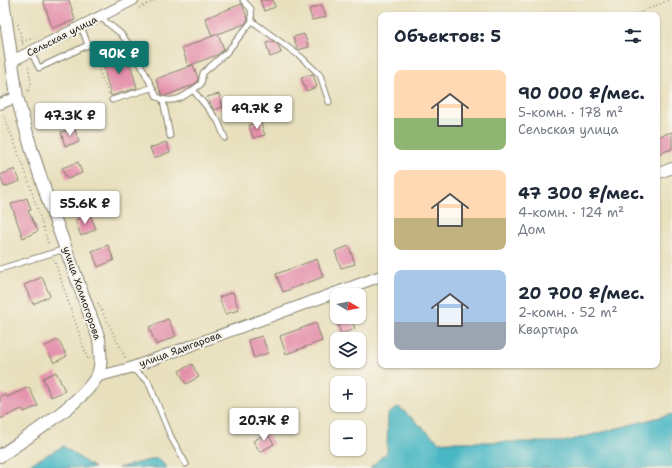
<!DOCTYPE html>
<html lang="ru">
<head>
<meta charset="utf-8">
<style>
	body { margin:0; font-family:"Shantell Sans",sans-serif; background:#f2f2f3; color:#1f2937; height:100vh; display:flex; flex-direction:column; font-size:15px; white-space:nowrap }
	* { box-sizing:border-box; margin:0 }
	p { font-size:13px; color:#747a83 }
	.icon { flex:none; width:22px; height:22px; fill:none; stroke:currentColor; stroke-width:2; stroke-linecap:round; stroke-linejoin:round }
	.map { position:relative; flex:1; overflow:hidden }
	.sheet { position:absolute; left:378px; top:12px; width:282px; height:356px; display:flex; flex-direction:column; background:#fff; border-radius:8px; box-shadow:0 1px 3px #0004 }
	.sheet>* { flex:none }
	.needle { width:26px; rotate:100deg }
	.tools { position:absolute; left:330px; top:288px; display:grid; gap:8px }
	.tools a { display:grid; place-items:center; width:36px; height:36px; border-radius:8px; background:#fff; box-shadow:0 1px 3px #0004; font-size:20px }
	.price { position:absolute; translate:-50% -34px; padding:0 9px; border-radius:4px; background:#fff; color:#222; font-size:13px; line-height:26px; filter:drop-shadow(0 1px 2px #0008) }
	.price::after { content:''; position:absolute; left:50%; top:24px; width:12px; height:9px; margin-left:-6px; background:inherit; clip-path:polygon(0 0,100% 0,50% 100%) }
	.price.active { background:#0f766e; color:#fff }
	ul { padding:0; list-style:none }
	li { display:flex; align-items:center; gap:12px; height:100px; padding:0 16px }
	li span { display:grid; place-items:center; flex:none; width:112px; height:80px; border-radius:8px; color:#555 }
	li>.icon { margin-inline-start:auto }
	span .icon { width:48px; height:48px; fill:#fffc; stroke-width:1 }
	li b { font-size:17px }
	h2 { display:flex; justify-content:space-between; align-items:center; height:48px; padding:0 16px; font-size:17px }
	.map>svg:first-child { display:block }
</style>
</head>
<body>
<div class="map">
<svg width="672" height="468" viewBox="0 0 672 468">
	<rect width="100%" height="100%" fill="#f7f3e8"/>
	<filter id="ink" filterUnits="userSpaceOnUse"><feTurbulence type="fractalNoise" baseFrequency=".025" numOctaves="2"/><feDisplacementMap in="SourceGraphic" scale="8" xChannelSelector="R" yChannelSelector="G"/><feConvolveMatrix kernelMatrix="1 2 1 2 8 2 1 2 1" color-interpolation-filters="sRGB"/></filter>
	<filter id="wash" filterUnits="userSpaceOnUse"><feTurbulence type="fractalNoise" baseFrequency=".012" numOctaves="4" result="noise"/><feDisplacementMap in="SourceGraphic" scale="16" xChannelSelector="R" yChannelSelector="G"/><feGaussianBlur stdDeviation="0.9" result="paint"/><feColorMatrix in="noise" values="0 0 0 0 0 0 0 0 0 0 0 0 0 0 0 0 0 1.4 0 .05"/><feComposite in="paint" operator="in"/></filter>
	<g filter="url(#wash)">
		<rect width="100%" height="100%" fill="#e8e0bd"/>
		<g fill="#49b7c4" stroke="#326a70">
			<path d="M399 407 439 442H564L672 414V468H370L387 452 388 414Z"/>
			<path d="M63 446 94 468H23Z"/>
			<path d="M157 458 168 468H118Z"/>
		</g>
		<g id="blocks">
			<g fill="#e48eaa">
				<path d="M43 0H69L75 20 52 28Z"/>
				<path d="M260 0H273L275 7 264 11Z"/>
				<path d="M242 4 248 19 245 24 212 36 205 18Z"/>
				<path d="M322 5 326 17 312 20 309 9Z"/>
				<path d="M218 34 224 49 217 55 188 66 182 48Z"/>
				<path d="M304 34 309 47 298 50 293 37Z"/>
				<path d="M273 41 279 46 281 53 270 57 266 43Z"/>
				<path d="M128 55 137 88 111 96 102 62Z"/>
				<path d="M193 65 198 78 197 82 193 85 165 96 162 95 156 79Z"/>
				<path d="M313 74 317 87 306 91 301 77Z"/>
				<path d="M219 94 223 107 214 110 207 97Z"/>
				<path d="M260 121 265 135 253 138 249 125Z"/>
				<path d="M75 129 79 142 65 146 61 132Z"/>
				<path d="M672 132V149L657 154V137Z"/>
				<path d="M166 142 170 152 154 158 150 148Z"/>
				<path d="M78 162 82 173 67 179 62 168Z"/>
				<path d="M15 169 20 181 4 187 0 175Z"/>
				<path d="M27 198 31 210 28 211 38 231 23 238 11 204Z"/>
				<path d="M90 214 96 229 81 236 75 220Z"/>
				<path d="M108 245 114 260 98 267 92 251Z"/>
				<path d="M349 246 355 264 341 268 335 251Z"/>
				<path d="M317 259 323 277 283 292 276 274Z"/>
				<path d="M42 277 50 296 33 304 24 285Z"/>
				<path d="M233 292 239 310 225 314 219 297Z"/>
				<path d="M335 317H351L355 329 341 334Z"/>
				<path d="M168 319 176 336 156 345 149 327Z"/>
				<path d="M316 323 322 341 286 354 280 336Z"/>
				<path d="M262 336 268 353 254 358 248 340Z"/>
				<path d="M58 340 67 356 54 363 45 346Z"/>
				<path d="M192 364 199 377 186 384 179 371Z"/>
				<path d="M56 372 65 391 51 397 43 378Z"/>
				<path d="M29 387 38 406 24 412 22 409 0 419V396L5 394 7 397Z"/>
				<path d="M267 433 274 444 260 452 253 441Z"/>
			</g>
		</g>
	</g>
	<g filter="url(#ink)">
		<use href="#blocks" fill-opacity="0" stroke="#827e6c" stroke-width="1"/>
		<g fill="none" stroke-linecap="round" stroke-linejoin="round">
			<defs>
				<g id="service">
					<path d="M100 17 120 33 133 49 157 97C174 106 187 95 201 84L203 73 227 52 252 21 251 9 243 0"/>
					<path d="M252 21 301 57 320 75 329 102"/>
					<path d="M31 52 39 68 88 45 81 26"/>
					<path d="M193 90 218 121 225 138"/>
					<path d="M112 100 151 88"/>
					<path d="M163 100 170 136"/>
					<path d="M0 269 65 249"/>
					<path d="M131 368 148 381 171 437 186 464"/>
				</g>
				<g id="minor">
					<path d="M12 61 133 0"/>
					<path d="M0 104 17 97"/>
					<path d="M657 174 672 168"/>
					<path d="M96 377 130 368 381 276"/>
				</g>
				<path id="tertiary" d="M0 456C26 438 80 404 96 378 103 367 100 351 99 339L49 203 31 148 17 97 3 0"/>
			</defs>
			<use href="#service" stroke="#827e6c" stroke-width="7"/>
			<use href="#minor" stroke="#827e6c" stroke-width="12"/>
			<use href="#tertiary" stroke="#827e6c" stroke-width="14"/>
			<g stroke="#827e6c" stroke-width="1.5" stroke-dasharray="1 3" stroke-linecap="butt">
				<path d="M139 8 156 0"/>
				<path d="M634 15 669 0"/>
				<path d="M18 24 23 45"/>
				<path d="M22 42 41 35"/>
				<path d="M91 52 109 94"/>
				<path d="M28 91 31 83 28 64"/>
				<path d="M3 114 24 167 49 246"/>
				<path d="M54 259 88 360 90 359"/>
				<path d="M98 303 126 359"/>
			</g>
			<use href="#service" stroke="#fff" stroke-width="5"/>
			<use href="#minor" stroke="#fff" stroke-width="10"/>
			<use href="#tertiary" stroke="#fff" stroke-width="12"/>
		</g>
	</g>
	<g text-anchor="middle" dominant-baseline="central" stroke-width="4" stroke-linejoin="round" paint-order="stroke">
		<g font-size="10" fill="#1c1c1c" stroke="#f7f3e8">
			<text transform="translate(62 36) rotate(-27)">Сельская улица</text>
			<text transform="translate(82 293) rotate(71)">улица Холмогорова</text>
			<text transform="translate(180 349) rotate(-20)">улица Ядыгарова</text>
		</g>
	</g>
</svg>
<div class="tools">
<a><svg class="needle" viewBox="-14 -14 28 28"><path d="M0-13l5 13h-10z" fill="#e53935"/><path d="M0 13l5-13h-10z" fill="#747a83"/></svg></a>
<a><svg class="icon" aria-label="layers" viewBox="0 0 24 24"><path d="M12 4l9 5-9 5-9-5zM3 14l9 5 9-5"/></svg></a>
<a>+</a>
<a>−</a>
</div>
<b class="price active" style="left:119px;top:75px">90K ₽</b>
<b class="price" style="left:257px;top:130px">49.7K ₽</b>
<b class="price" style="left:70px;top:137px">47.3K ₽</b>
<b class="price" style="left:85px;top:225px">55.6K ₽</b>
<b class="price" style="left:264px;top:442px">20.7K ₽</b>
<section class="sheet">
<h2>Объектов: 5<svg class="icon" aria-label="filters" viewBox="0 0 24 24"><path d="M4 7h16M4 17h16"/><circle cx="9" cy="7" r="2"/><circle cx="15" cy="17" r="2"/></svg></h2>
<ul>
<li><span style="background:linear-gradient(#ffd9b3 60%,#8fb573 0)"><svg class="icon" aria-label="home" viewBox="0 0 24 24"><path d="M3 11l9-7 9 7M6 9v11h12V9"/></svg></span><div><b>90 000 ₽/мес.</b><p>5-комн. · 178 m²</p><p>Сельская улица</p></div></li>
<li><span style="background:linear-gradient(#ffd9b3 60%,#c2b280 0)"><svg class="icon" aria-label="home" viewBox="0 0 24 24"><path d="M3 11l9-7 9 7M6 9v11h12V9"/></svg></span><div><b>47 300 ₽/мес.</b><p>4-комн. · 124 m²</p><p>Дом</p></div></li>
<li><span style="background:linear-gradient(#a9c7e8 65%,#9aa5b1 0)"><svg class="icon" aria-label="home" viewBox="0 0 24 24"><path d="M3 11l9-7 9 7M6 9v11h12V9"/></svg></span><div><b>20 700 ₽/мес.</b><p>2-комн. · 52 m²</p><p>Квартира</p></div></li>
</ul>
</section>
</div>
</body>
</html>
